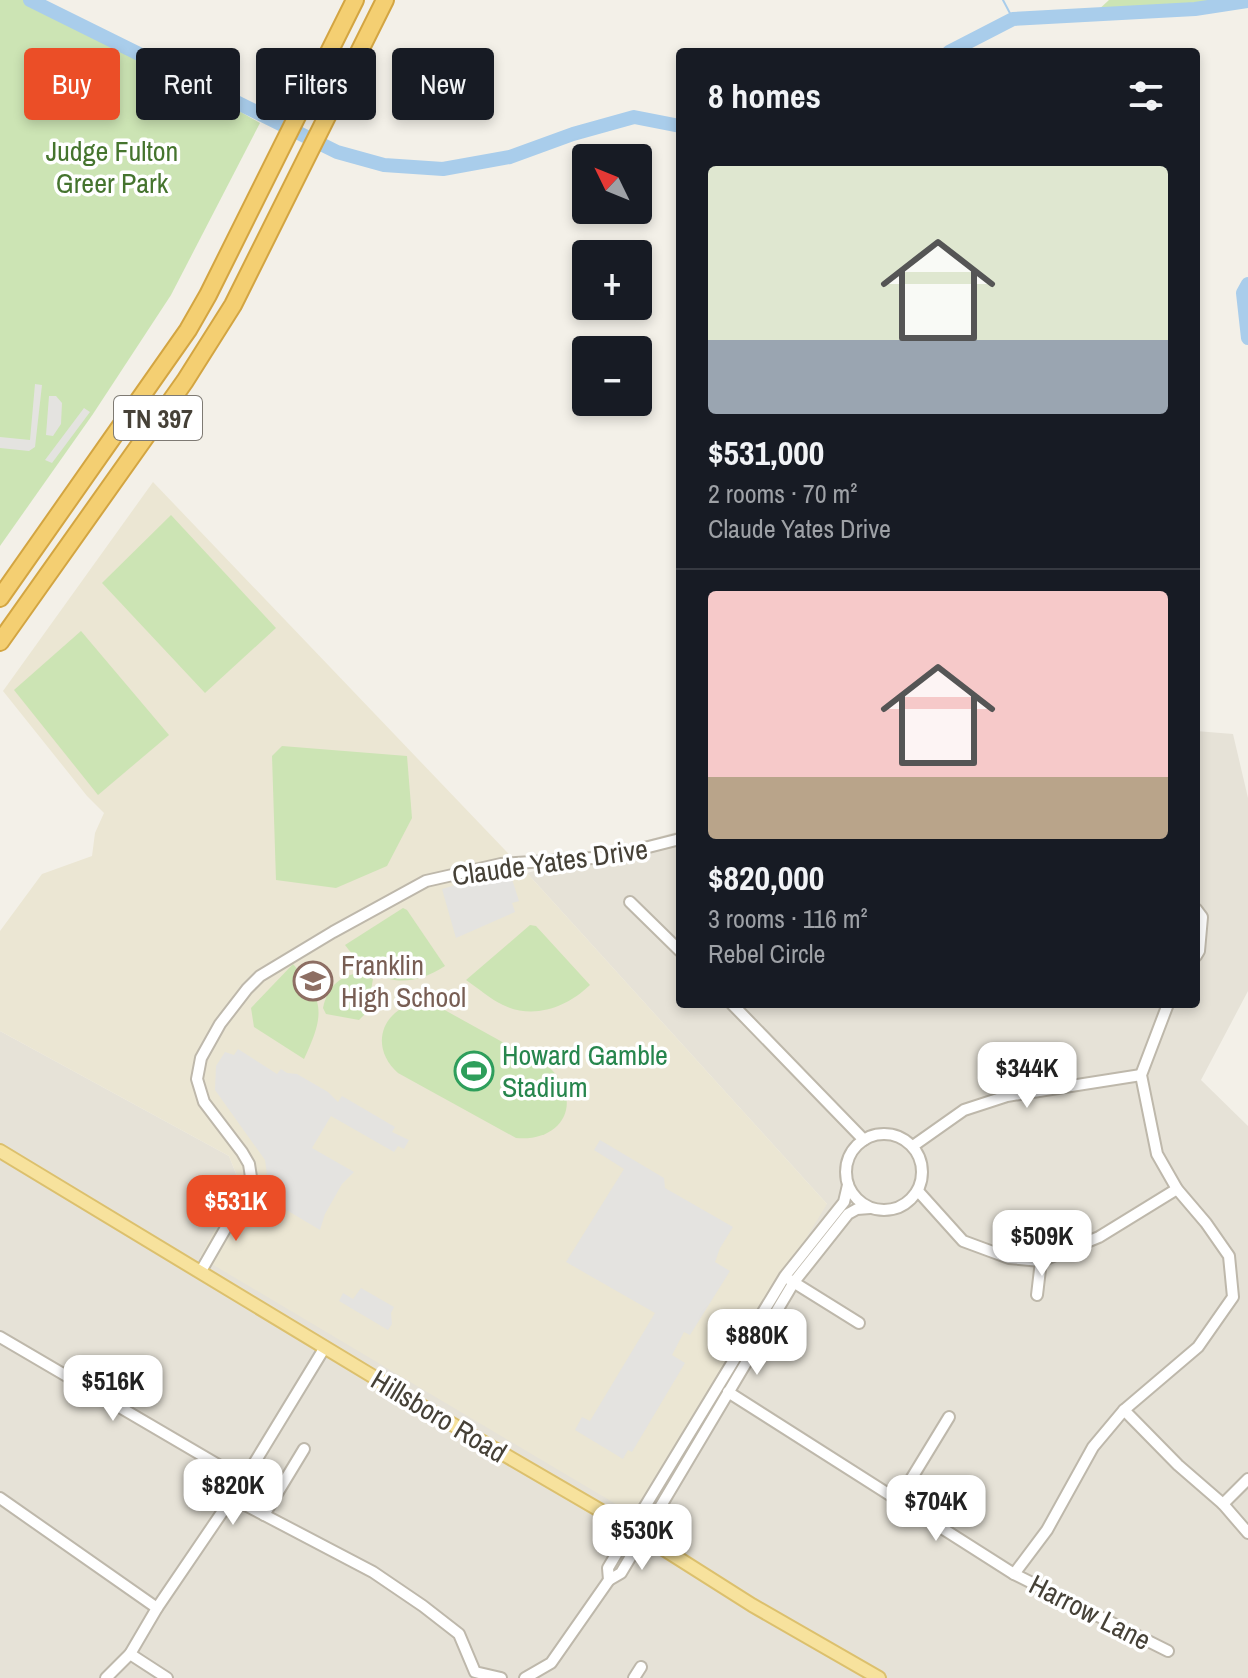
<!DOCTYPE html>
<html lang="en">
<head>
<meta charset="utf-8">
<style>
	body { margin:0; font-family:"Archivo Narrow",sans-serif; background:#20242c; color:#f1f3f6; height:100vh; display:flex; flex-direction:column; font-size:30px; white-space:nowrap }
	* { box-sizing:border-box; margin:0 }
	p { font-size:26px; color:#9ea1a6 }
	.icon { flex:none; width:44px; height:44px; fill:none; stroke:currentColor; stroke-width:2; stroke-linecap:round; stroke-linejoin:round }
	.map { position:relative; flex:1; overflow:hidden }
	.drawer { position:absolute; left:676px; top:48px; width:524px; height:960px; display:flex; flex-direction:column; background:#171b24; border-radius:8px; box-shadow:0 4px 12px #0003 }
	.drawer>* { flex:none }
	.banner { position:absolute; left:24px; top:48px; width:532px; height:72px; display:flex; gap:16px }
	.needle { width:52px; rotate:313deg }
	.controls { position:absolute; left:572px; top:144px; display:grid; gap:16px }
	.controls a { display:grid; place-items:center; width:80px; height:80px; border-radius:8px; background:#171b24; box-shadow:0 4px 12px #0003; font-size:40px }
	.price { position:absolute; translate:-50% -68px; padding:0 18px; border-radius:16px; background:#fff; color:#222; font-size:26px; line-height:52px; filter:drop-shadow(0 2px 4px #0008) }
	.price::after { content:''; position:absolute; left:50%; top:48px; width:24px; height:18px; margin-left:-12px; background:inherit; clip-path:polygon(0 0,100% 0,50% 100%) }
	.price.current { background:#eb4e27; color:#fff }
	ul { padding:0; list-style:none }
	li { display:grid; align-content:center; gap:16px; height:424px; padding:0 32px }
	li+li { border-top:2px solid #363941 }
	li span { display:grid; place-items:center; height:248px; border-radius:8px; color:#555 }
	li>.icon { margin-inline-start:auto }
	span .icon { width:144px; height:144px; fill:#fffc; stroke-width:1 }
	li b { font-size:34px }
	h2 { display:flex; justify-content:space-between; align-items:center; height:96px; padding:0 32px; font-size:34px }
	.tag { padding:0 28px; border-radius:8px; background:#171b24; box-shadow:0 4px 12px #0003; font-size:28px; line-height:72px }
	.tag.current { background:#eb4e27; color:#fff }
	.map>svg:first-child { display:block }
</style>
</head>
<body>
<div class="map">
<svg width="1248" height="1678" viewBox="0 0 1248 1678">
	<rect width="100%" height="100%" fill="#f3f0e8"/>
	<path fill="#e6e2d7" d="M1196 731 1233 734 1248 798V991L1201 1080 1248 1126V1678H0V1031L229 1156 240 1184 200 1258 827 1204 527 873 680 831V1004H1196Z"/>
	<path fill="#ebe6d3" d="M153 482 527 873 827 1204 636 1516 200 1257 240 1184 229 1156 0 1031V931L42 874 92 856 95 833 104 813 87 796 3 691Z"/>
	<g fill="#cce4b4">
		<path d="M0 0H30L131 49 260 123 171 295 93 414 0 546Z"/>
		<path d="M1109 0H1248V1L1195 9 1095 13Z"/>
		<path d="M171 515 276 628 205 693 102 583Z"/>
		<path d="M81 631 169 735 98 795 14 690Z"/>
		<path d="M282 746 407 756 412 818 387 866 336 888 276 880 272 756Z"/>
		<path d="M403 908 407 910 445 966C404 992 373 982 345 945Z"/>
		<path d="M530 925 536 926 590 985C567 1007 534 1020 503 1005 490 999 478 988 466 980Z"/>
		<path d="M293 964C326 1001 324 1016 304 1059L254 1027 251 1008Z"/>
		<path d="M358 973 373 979 367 1012 359 1020 326 1014 323 1008C327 988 338 977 358 973Z"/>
		<path d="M416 1002 432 1004 441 1008 551 1069C584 1103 562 1142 516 1138L398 1073C370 1048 380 1012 416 1002Z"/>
	</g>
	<g fill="#e4e3e0">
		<path d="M35 384 42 385 35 447 29 451 0 448V437L30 440Z"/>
		<path d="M49 396H56L62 403 61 424 53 436 46 435Z"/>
		<path d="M84 408 90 412 52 463 45 460Z"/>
		<path d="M511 876 519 901 512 903 515 912 456 938 442 889 469 881Z"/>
		<path d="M238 1049 277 1074 281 1069 287 1073 297 1074 328 1092 338 1102 342 1096 395 1127 392 1132 409 1140 404 1149 398 1146 394 1152 331 1116 312 1148 354 1172 342 1184 325 1214 320 1230 273 1202 276 1196 266 1190 268 1181 265 1160 215 1090 216 1066 225 1052 234 1055Z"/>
		<path d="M600 1140 664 1178 665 1188 733 1227 720 1248 715 1262 730 1271 690 1335 684 1332 672 1355 685 1363 632 1452 628 1450 623 1459 575 1430 582 1417 590 1421 655 1313 566 1262 624 1169 594 1150Z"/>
		<path d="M361 1288 394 1307 391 1313 392 1324 388 1330 339 1301 343 1293 353 1299Z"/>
	</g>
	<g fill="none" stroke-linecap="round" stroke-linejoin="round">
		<path stroke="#a9cdeb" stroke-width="2" d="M1003 0 1013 19"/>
		<g stroke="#a9cdeb" stroke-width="14">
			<path d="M30 0 337 152 384 165 443 169 510 157 573 134 634 117 680 126"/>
			<path d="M949 52 1013 19 1195 9 1248 1"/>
			<path d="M1248 284 1243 293 1248 338"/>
		</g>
		<defs>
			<g id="minor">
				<path d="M630 902 680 951"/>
				<path d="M1196 909 1202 917 1199 951 1196 956"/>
				<path d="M732 1004 864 1140"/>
				<circle cx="884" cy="1172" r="38"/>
				<path d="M913 1146 964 1110 1007 1096 1141 1075"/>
				<path d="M918 1191 963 1241 1009 1258 1041 1261 1099 1237 1177 1189"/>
				<path d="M201 1271 243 1198 251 1177 249 1164 242 1152 204 1102 197 1079 201 1058 220 1024 247 989 260 976 333 932 426 881 501 864 609 857 680 839"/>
				<path d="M790 1280 859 1323"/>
				<path d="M1037 1295 1041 1261"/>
				<path d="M0 1337 244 1480"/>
				<path d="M728 1392 1014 1574 1168 1651"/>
				<path d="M1124 1410 1178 1465 1223 1504 1248 1533"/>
				<path d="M0 1498 157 1608"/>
				<path d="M232 1498 373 1572 423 1606 459 1634 475 1672 501 1678"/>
				<path d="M899 1499 949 1417"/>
				<path d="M1223 1504 1248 1479"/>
				<path d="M264 1515 304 1449"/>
				<path d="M1014 1574 1047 1530 1093 1447 1124 1410 1198 1347 1233 1297 1229 1256 1206 1223 1177 1189 1157 1154 1141 1075 1168 1004"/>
				<path d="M609 1580 608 1568 624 1541 785 1276 844 1202 848 1185"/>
				<path d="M130 1654 167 1678"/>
				<path d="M106 1678 130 1654 157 1608 244 1480 325 1347"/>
				<path d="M525 1678 551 1663 609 1580 621 1573 794 1282 848 1214 857 1209 870 1208"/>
				<path d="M634 1678 641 1667"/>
			</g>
			<path id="major" d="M0 1151 445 1420 632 1529 752 1605 879 1678"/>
			<g id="highway">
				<path d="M0 598 188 330 208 295 355 0"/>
				<path d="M0 642 185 381 233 305 385 0"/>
			</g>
		</defs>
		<use href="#minor" stroke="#beb8ab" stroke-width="14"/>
		<use href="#major" stroke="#dcc06d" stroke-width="16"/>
		<use href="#highway" stroke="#d3a542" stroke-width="20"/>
		<use href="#minor" stroke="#fff" stroke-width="10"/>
		<use href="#major" stroke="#f7e29d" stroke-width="12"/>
		<use href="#highway" stroke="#f4cf72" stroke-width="16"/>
	</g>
	<defs>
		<symbol id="school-ring" viewBox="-11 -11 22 22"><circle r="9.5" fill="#fff" stroke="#8d6e63" stroke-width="1.5"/><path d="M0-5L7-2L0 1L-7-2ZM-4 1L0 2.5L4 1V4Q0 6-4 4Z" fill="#8d6e63"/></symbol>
		<symbol id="stadium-ring" viewBox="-11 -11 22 22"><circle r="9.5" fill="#fff" stroke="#2e9e5b" stroke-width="1.5"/><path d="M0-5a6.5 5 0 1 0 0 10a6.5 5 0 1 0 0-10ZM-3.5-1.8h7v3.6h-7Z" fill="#2e9e5b"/></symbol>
	</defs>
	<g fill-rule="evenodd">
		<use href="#school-ring" x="291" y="959" width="44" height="44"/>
		<use href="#stadium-ring" x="452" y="1049" width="44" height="44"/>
	</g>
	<g text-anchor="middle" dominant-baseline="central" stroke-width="7" stroke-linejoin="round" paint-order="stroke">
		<rect fill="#fff" stroke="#7e7a73" stroke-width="2" x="114" y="396" width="88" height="44" rx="6"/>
		<g font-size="26" font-weight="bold" fill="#464137">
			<text x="158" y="418">TN 397</text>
		</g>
		<g font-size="28" fill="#45742e" stroke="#fff">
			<text x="112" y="151">Judge Fulton<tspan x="112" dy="32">Greer Park</tspan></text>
		</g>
		<g font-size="28" fill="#464137" stroke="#fff">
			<text transform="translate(550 862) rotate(-8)">Claude Yates Drive</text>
			<text transform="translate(439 1416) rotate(31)">Hillsboro Road</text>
			<text transform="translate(1090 1612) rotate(27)">Harrow Lane</text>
		</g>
		<g font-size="28" fill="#785e54" stroke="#fff" text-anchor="start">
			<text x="341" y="965">Franklin<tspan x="341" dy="32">High School</tspan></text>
		</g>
		<g font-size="28" fill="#27864d" stroke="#fff" text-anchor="start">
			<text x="502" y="1055">Howard Gamble<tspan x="502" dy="32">Stadium</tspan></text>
		</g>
	</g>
</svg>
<div class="controls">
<a><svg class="needle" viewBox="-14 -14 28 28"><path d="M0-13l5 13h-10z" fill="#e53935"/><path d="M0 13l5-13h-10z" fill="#9ea1a6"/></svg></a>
<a>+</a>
<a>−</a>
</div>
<b class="price" style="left:1027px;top:1110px">$344K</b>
<b class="price current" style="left:236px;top:1243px">$531K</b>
<b class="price" style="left:1042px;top:1278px">$509K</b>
<b class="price" style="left:757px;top:1377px">$880K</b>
<b class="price" style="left:113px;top:1423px">$516K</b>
<b class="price" style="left:233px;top:1527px">$820K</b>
<b class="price" style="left:936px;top:1543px">$704K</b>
<b class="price" style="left:642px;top:1572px">$530K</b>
<div class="banner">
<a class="tag current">Buy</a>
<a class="tag">Rent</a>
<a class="tag">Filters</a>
<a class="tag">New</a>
</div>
<section class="drawer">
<h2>8 homes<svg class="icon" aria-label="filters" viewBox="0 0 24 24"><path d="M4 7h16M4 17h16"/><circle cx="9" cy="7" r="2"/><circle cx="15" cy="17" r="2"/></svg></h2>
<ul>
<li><span style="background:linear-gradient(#dfe7d0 70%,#9aa5b1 0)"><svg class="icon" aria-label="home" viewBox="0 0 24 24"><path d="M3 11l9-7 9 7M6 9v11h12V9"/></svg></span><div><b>$531,000</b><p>2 rooms · 70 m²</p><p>Claude Yates Drive</p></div></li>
<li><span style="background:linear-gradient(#f6c9c9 75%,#b9a48a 0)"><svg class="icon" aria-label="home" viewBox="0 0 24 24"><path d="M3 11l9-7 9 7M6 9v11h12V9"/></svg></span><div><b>$820,000</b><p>3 rooms · 116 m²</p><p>Rebel Circle</p></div></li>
</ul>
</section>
</div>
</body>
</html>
